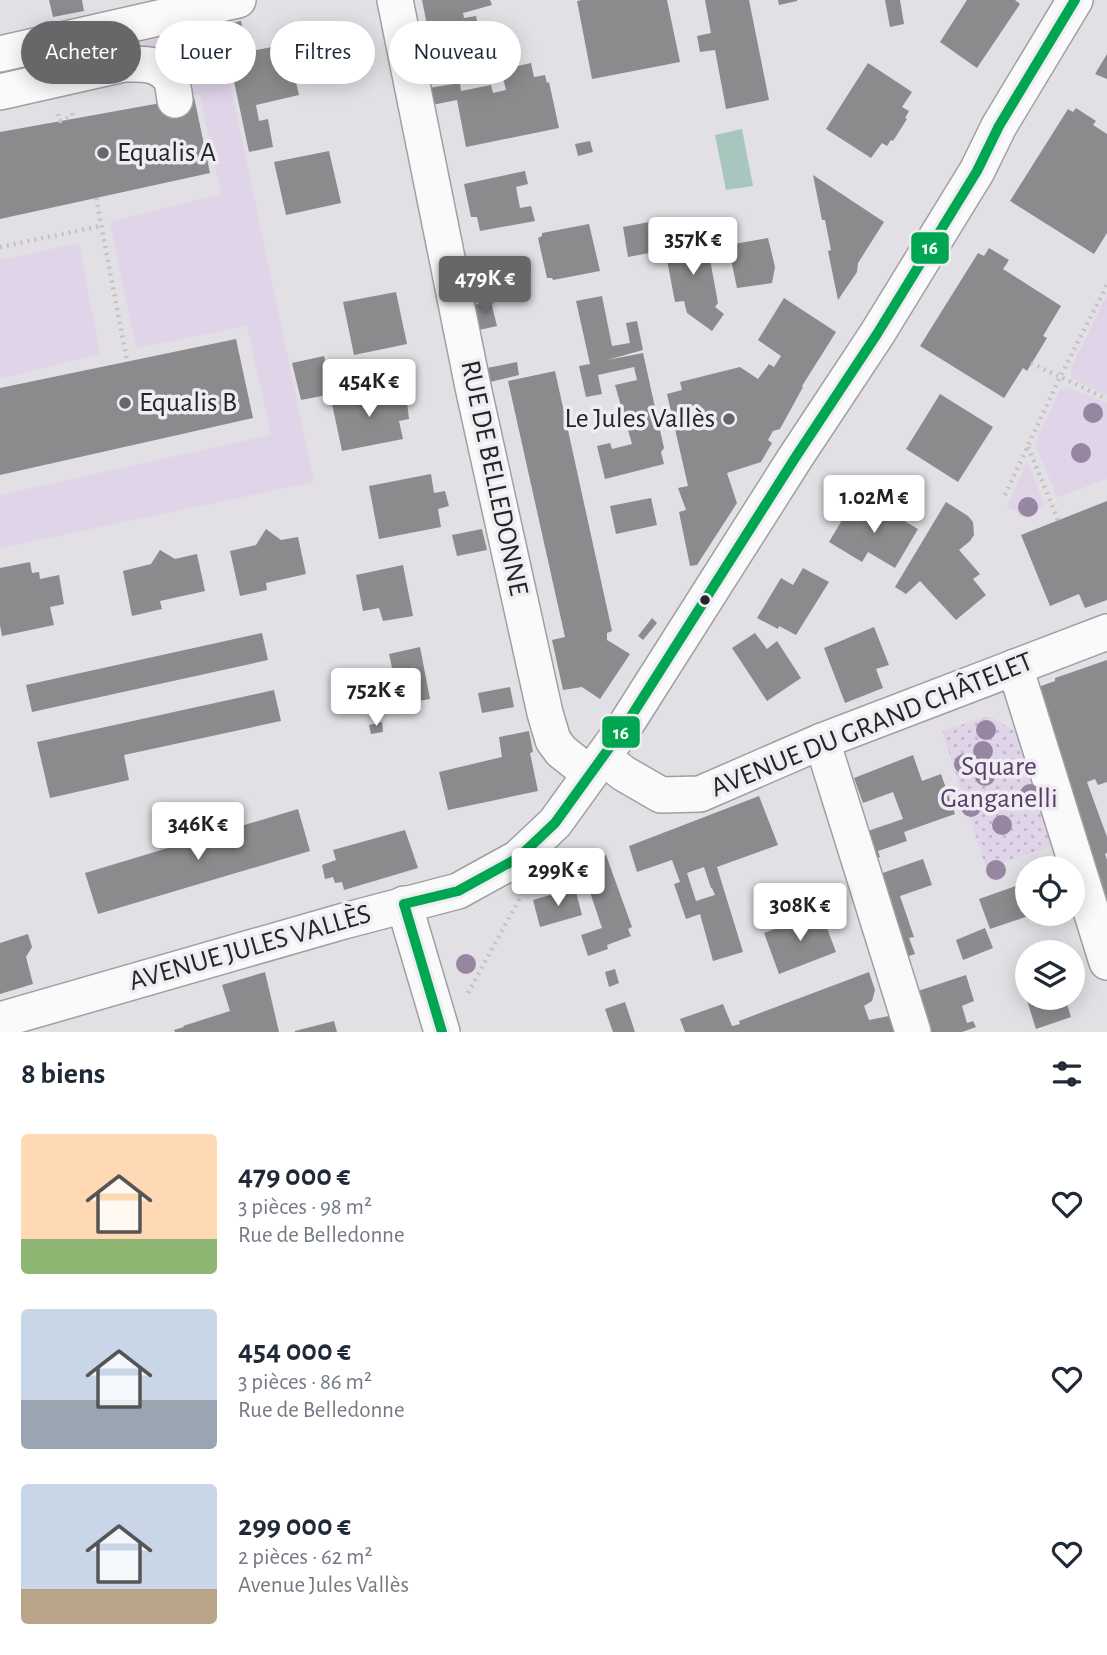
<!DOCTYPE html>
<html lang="fr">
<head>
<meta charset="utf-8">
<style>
	body { margin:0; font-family:"Alegreya Sans",sans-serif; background:#f6f6f7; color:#1f2937; height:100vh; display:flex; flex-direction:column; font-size:26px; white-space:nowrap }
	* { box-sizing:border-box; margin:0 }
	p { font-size:23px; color:#747a83 }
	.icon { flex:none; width:38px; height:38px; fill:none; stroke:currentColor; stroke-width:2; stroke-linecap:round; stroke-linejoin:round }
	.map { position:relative; height:1032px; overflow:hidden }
	.sheet { display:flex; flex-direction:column; background:#fff; flex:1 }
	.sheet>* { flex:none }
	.hud { position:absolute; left:21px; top:21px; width:700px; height:63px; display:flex; gap:14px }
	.buttons { position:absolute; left:1015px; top:856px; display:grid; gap:14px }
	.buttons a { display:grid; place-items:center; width:70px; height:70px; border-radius:50%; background:#fff; box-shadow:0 4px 18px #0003; font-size:35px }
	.price { position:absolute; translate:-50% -60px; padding:0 16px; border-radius:7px; background:#fff; color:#222; font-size:23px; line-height:46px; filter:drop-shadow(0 2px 4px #0008) }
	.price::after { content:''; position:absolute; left:50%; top:42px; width:21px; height:16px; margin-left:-10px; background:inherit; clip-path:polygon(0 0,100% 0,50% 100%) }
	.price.active { background:#676668; color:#fff }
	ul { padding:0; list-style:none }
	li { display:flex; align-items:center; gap:21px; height:175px; padding:0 21px }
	li span { display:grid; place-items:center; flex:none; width:196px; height:140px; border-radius:7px; color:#555 }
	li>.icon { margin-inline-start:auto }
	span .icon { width:84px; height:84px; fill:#fffc; stroke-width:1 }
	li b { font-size:30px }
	h2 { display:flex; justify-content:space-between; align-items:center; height:84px; padding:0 21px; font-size:30px }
	.pill { padding:0 24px; border-radius:32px; background:#fff; box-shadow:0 4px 18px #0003; font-size:24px; line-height:63px }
	.pill.active { background:#676668; color:#fff }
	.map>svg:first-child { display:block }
</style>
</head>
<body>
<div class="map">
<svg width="1107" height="1032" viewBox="0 0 1107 1032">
	<defs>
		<pattern id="park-dots" width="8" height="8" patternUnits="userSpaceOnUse" patternTransform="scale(1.75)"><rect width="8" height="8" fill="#dfd4e8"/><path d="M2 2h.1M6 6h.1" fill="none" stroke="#bfb6c7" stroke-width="1.8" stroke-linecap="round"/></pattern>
	</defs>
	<rect width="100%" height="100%" fill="#e2e0e4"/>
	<g fill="#dfd4e8">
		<path d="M218 26 314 482 0 548V495L271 435 247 326 136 348 110 222 221 194 200 95H190C183 63 183 53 146 47L145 41Z"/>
		<path d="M79 243 100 354 0 379V260Z"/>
		<path d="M1107 295V395L1072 378 1071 368Z"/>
		<path d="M1069 388 1107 403V479L1057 497 1035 443 1059 391Z"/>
		<path d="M1026 463 1029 466 1045 506 1019 517 1016 511 1007 507Z"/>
	</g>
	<path fill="url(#park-dots)" d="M989 716 1025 737 1058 844 986 868 942 731Z"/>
	<path fill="#a6c6be" d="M742 129 753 186 726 190 715 135Z"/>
	<g fill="#8b8a8d" fill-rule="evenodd">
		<path d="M49 0H82L84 11 53 17Z"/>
		<path d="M422 0H490L492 5 463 13 464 18 476 16 482 44 433 55Z"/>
		<path d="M582 0H667L680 62 592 79 577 1Z"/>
		<path d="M705 0H749L769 100 726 109 715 50 700 52 697 36 711 33Z"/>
		<path d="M778 0H797V1L779 5Z"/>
		<path d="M885 0H900L904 24 890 27Z"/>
		<path d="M967 0H1015L1020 4 977 68 940 42Z"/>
		<path d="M241 21 247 52 287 44 299 95 256 105 259 121 268 119 273 147 249 152 222 25Z"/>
		<path d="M1107 54V79L1095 74Z"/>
		<path d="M531 63 534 77 545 75 547 83 549 82 559 128 466 147 457 100 432 105 429 88 460 83 461 91 491 85 493 93 506 90 501 70Z"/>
		<path d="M868 63 912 92 902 107 909 111 905 118 907 119 893 141 891 140 887 146 882 143 871 158 826 129Z"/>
		<path d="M194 97 210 173 0 219V132Z"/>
		<path d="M1076 108 1096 121 1093 125 1107 134V233L1094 254 1010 201 1068 109 1073 112Z"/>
		<path d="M590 141 593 152 578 156 575 144Z"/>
		<path d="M329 151 341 203 286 215 274 162Z"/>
		<path d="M525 171 528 184 516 187 520 208 531 206 535 221 480 231 477 217H471L464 184Z"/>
		<path d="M813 175 884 222 858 263 857 272 838 300 828 251 831 250 825 220H822Z"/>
		<path d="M654 221 660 251 628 257 623 227Z"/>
		<path d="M589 224 600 271 553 280 552 278H547L538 238 542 236V233Z"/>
		<path d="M705 232 718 303 715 307 724 314 712 331 687 313 684 301 675 302 663 239Z"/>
		<path d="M768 238 775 267 772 283 737 288 728 245Z"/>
		<path d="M989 248 1009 260 1003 269 1061 306 1043 336 1047 338 1027 371 1023 368 1004 398 920 346 978 253 984 256Z"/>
		<path d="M396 292 407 344 354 355 343 302Z"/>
		<path d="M602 296 612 346 630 343 626 323 637 321 643 350 607 360 643 353 664 448 661 452 664 464 605 479 597 446 610 443 612 449 632 444 615 385 637 380 634 367 598 375 602 394 586 397 579 366 590 364 576 301Z"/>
		<path d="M784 298 836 332 802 386 803 387 780 429 773 431 768 440 772 443 761 462 727 473 737 503 697 565 690 566 679 512 686 510 678 488 688 486 667 394 682 390 680 382 740 367 758 379 769 364 774 367 781 356 758 340Z"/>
		<path d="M491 302 497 326 479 330 474 305Z"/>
		<path d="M236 339 253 418 0 475V388Z"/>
		<path d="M324 356 332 394 301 400 292 363Z"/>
		<path d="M517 362 519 375 490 382 487 368Z"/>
		<path d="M555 371 612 631 607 633V640L630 654 600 699 582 687 563 690 552 640 565 637 508 381Z"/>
		<path d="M393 388 397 404 407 402 409 419 399 421 403 439 342 451 331 399Z"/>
		<path d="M940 394 993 427 958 482 906 449Z"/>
		<path d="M431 474 434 493 445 491 449 506 438 509 441 527 379 539 369 486Z"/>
		<path d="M651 498 657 525 616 534 610 506Z"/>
		<path d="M867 499 918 529 895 568 868 552 862 562 829 542 845 515 853 520Z"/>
		<path d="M1107 501V600L1085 608 1079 594 1050 606 1021 535Z"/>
		<path d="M946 502 968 516 973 522 974 535 970 541 959 550 980 574 973 579 986 595 956 620 920 581 906 594 895 587Z"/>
		<path d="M266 529 281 540 298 537 306 574 266 583 267 590 240 596 230 551 256 545Z"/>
		<path d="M482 529 487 550 457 556 452 535Z"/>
		<path d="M160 550 175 559 197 554 205 591 160 601 162 609 132 616 123 571 151 564Z"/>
		<path d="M30 562 32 573 39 572 40 579 59 575 64 604 50 607 54 625 2 636 0 625V568Z"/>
		<path d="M403 565 413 616 383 621 379 608 363 611 356 575Z"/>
		<path d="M803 568 829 582 796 635 779 626 778 629 757 618 781 578 793 585Z"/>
		<path d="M652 618 657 623 643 640 638 636Z"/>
		<path d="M874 627 889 665 876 669 883 688 845 703 824 648Z"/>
		<path d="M262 633 268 660 32 712 26 685Z"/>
		<path d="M755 633 767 649 777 641 801 678 767 701 732 648Z"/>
		<path d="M420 647 430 699 400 704 389 654Z"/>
		<path d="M1107 660V782L1098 785 1095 779 1087 782 1107 837V853L1105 854 1107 860V907L1027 691 1055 681V678Z"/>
		<path d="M510 687 514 707 482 713 478 693Z"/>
		<path d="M274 690 281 721 124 755 129 780 50 798 37 742Z"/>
		<path d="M382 722 383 732 371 734 369 725Z"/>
		<path d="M529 731 533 752 530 753 538 791 448 810 439 772 502 757 499 737Z"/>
		<path d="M913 755 922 781 941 774 955 814 904 832 907 841 878 851 880 857 872 860 862 833 903 819 893 792 863 803 854 778Z"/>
		<path d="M759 796 778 845 717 867 743 952 713 961 700 914 686 919 674 884 680 882 672 860 637 872 629 846ZM704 867 711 888H712L715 895 696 901 687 873Z"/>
		<path d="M298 809 310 851 98 914 85 873Z"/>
		<path d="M405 830 418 868 344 890 342 882 335 883 333 877 325 879 322 865 336 860 333 850Z"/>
		<path d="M606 855 632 927 628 929 631 936 607 945 608 949 588 956 581 935 602 928 581 865Z"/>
		<path d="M923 859 932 885 900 896 914 937 909 938 915 954 903 958 874 876Z"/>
		<path d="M1027 882V914H1034L990 929 979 899Z"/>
		<path d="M575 888 582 915 540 927 533 900Z"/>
		<path d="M821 912 836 952 779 974 764 933Z"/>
		<path d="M985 928 993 948 963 960 956 940Z"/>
		<path d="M28 934 32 947 26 957 33 984 0 994V943Z"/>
		<path d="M1052 945 1054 952H1034Z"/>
		<path d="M615 969 619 983 609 987 605 972Z"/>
		<path d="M1027 969V998H1065L1071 1017 1036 1029 1018 972Z"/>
		<path d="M265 972 279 1032H175L174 1030 184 1027 183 1026 230 1011 222 985Z"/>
		<path d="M869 972 875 990 872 1001 864 1006 869 1020 894 1015 899 1032H685L680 1019 723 1004 732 1026 740 1024 739 1021Z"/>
		<path d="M966 975 974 1001 962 1006 967 1023 973 1021 976 1027 962 1032H925L912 993Z"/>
		<path d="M625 1002 635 1032H613L605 1009Z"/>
		<path d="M334 1021 337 1032H295V1031Z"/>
	</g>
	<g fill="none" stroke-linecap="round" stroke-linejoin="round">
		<defs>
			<g id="minor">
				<path d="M395 0 473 387 545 713 553 740 561 751 590 774"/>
				<path d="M0 54 238 0"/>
				<path d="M0 92 124 64C140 64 158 62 169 77 173 82 174 93 175 100"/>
				<path d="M1015 667 1107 962"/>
				<path d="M822 741 913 1032"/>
				<path d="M603 757 623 773 661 795 700 794 822 741 1107 632"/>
				<path d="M404 904 442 1032"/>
				<path d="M0 1020 344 921 458 891 518 858 555 823 625 726 795 458 877 334 977 171 999 126 1075 0"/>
			</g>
		</defs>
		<use href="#minor" stroke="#a19fa1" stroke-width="38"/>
		<g stroke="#c2c2c2" stroke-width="4.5" stroke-dasharray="2 5" stroke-linecap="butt">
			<path d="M58 114 60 121 72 116V110"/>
			<path d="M96 198 127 361"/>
			<path d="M0 247 101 226"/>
			<path d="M1031 363 1107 399"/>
			<path d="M1028 447 1058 520"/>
			<path d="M1005 495 1060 377 1107 285"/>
			<path d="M468 993 521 896"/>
		</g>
		<use href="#minor" stroke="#fbfafb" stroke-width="35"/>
		<defs>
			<g id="bus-1">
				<path d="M404 904 458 891 518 858 555 823 625 726 795 458 877 334 977 171 999 126 1075 0"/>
				<path d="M404 904 442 1032"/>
			</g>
		</defs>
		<use href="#bus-1" stroke="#efecf2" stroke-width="16"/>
		<use href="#bus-1" stroke="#00a651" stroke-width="10"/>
	</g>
	<g fill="#9686a1">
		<circle cx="1093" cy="413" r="10"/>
		<circle cx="1081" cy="453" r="10"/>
		<circle cx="1028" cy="507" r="10"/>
		<circle cx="986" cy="730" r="10"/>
		<circle cx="983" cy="751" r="10"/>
		<circle cx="964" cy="764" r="10"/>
		<circle cx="985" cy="776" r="10"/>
		<circle cx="1030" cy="794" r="10"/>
		<circle cx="971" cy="807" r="10"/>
		<circle cx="1002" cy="825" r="10"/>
		<circle cx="996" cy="870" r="10"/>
		<circle cx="466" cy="964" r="10"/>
	</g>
	<g fill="#676668" stroke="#efecf2" stroke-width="2.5">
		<circle cx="103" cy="153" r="7"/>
		<circle cx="125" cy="403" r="7"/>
		<circle cx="729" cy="419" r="7"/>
	</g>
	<circle fill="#252426" stroke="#efecf2" stroke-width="2.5" cx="705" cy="600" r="6"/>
	<g text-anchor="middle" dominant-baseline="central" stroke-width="7" stroke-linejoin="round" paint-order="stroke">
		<g font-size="28" fill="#252426" stroke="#efecf2" text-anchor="start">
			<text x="117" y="153">Equalis A</text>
			<text x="139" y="403">Equalis B</text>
			<text x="715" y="419" text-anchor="end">Le Jules Vallès</text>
		</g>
		<g font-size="28" fill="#252426" stroke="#efecf2">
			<text transform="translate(494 478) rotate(78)">RUE DE BELLEDONNE</text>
			<text transform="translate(872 725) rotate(-22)">AVENUE DU GRAND CHÂTELET</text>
			<text transform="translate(250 948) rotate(-16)">AVENUE JULES VALLÈS</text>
		</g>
		<g font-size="28" fill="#573c6b" stroke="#efecf2">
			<text x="999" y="767">Square<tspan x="999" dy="32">Ganganelli</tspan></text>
		</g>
	</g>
	<g stroke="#efecf2" stroke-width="2.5">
		<rect x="910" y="231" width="40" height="34" rx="7" fill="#00a651"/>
		<rect x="601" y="715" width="40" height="34" rx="7" fill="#00a651"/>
	</g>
	<g font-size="19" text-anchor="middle" font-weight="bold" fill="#fff">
		<text x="930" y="254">16</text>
		<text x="621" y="739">16</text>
	</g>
</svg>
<div class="buttons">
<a><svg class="icon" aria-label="locate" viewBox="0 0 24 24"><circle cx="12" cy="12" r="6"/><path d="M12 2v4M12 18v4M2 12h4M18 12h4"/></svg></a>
<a><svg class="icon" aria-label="layers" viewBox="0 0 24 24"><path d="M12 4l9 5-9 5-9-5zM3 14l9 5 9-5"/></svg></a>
</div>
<b class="price" style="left:693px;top:277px">357K €</b>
<b class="price active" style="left:485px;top:316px">479K €</b>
<b class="price" style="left:369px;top:419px">454K €</b>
<b class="price" style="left:874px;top:535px">1.02M €</b>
<b class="price" style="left:376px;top:728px">752K €</b>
<b class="price" style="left:198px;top:862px">346K €</b>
<b class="price" style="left:558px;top:908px">299K €</b>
<b class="price" style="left:800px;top:943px">308K €</b>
<div class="hud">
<a class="pill active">Acheter</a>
<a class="pill">Louer</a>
<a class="pill">Filtres</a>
<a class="pill">Nouveau</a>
</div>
</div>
<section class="sheet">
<h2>8 biens<svg class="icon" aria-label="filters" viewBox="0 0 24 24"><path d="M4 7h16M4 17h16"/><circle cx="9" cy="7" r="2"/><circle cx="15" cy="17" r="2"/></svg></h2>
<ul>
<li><span style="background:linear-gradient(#ffd9b3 75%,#8fb573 0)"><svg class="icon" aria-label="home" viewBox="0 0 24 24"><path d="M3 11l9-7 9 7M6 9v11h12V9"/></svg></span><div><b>479 000 €</b><p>3 pièces · 98 m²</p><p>Rue de Belledonne</p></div><svg class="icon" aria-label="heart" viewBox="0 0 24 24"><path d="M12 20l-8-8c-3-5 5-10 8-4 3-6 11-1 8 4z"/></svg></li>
<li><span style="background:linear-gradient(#c9d6e8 65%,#9aa5b1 0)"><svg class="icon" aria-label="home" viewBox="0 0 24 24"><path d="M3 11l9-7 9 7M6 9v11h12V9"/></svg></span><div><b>454 000 €</b><p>3 pièces · 86 m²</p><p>Rue de Belledonne</p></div><svg class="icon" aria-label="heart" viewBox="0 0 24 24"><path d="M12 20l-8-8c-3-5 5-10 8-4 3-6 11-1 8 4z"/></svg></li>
<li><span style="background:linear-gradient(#c9d6e8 75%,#b9a48a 0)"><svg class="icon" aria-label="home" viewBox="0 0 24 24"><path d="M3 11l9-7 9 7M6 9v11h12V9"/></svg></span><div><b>299 000 €</b><p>2 pièces · 62 m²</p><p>Avenue Jules Vallès</p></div><svg class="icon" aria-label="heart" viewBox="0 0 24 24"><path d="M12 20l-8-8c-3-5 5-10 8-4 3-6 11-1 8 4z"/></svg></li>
</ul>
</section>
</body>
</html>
